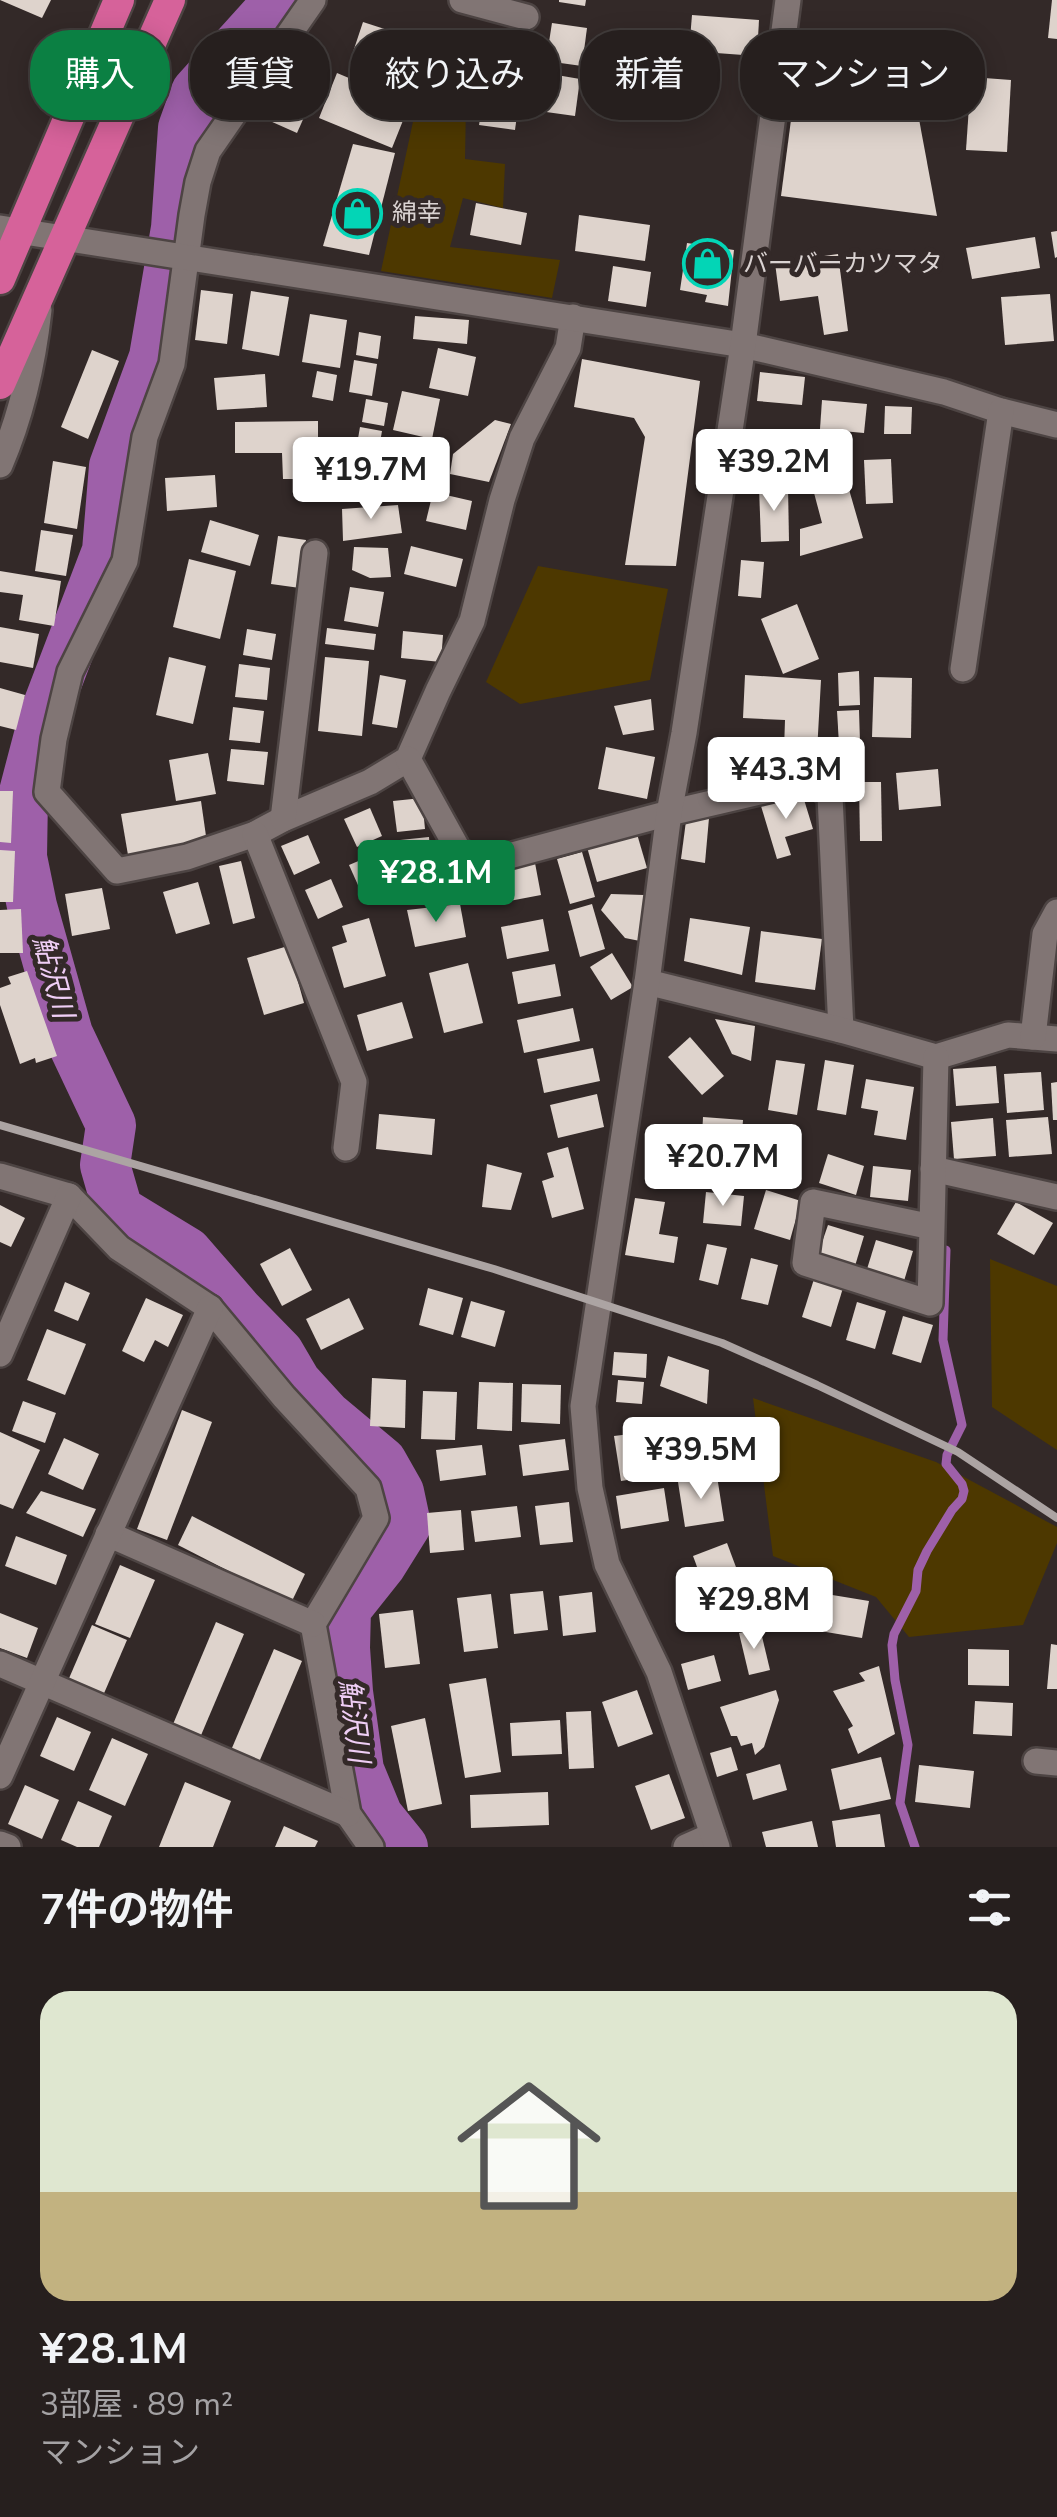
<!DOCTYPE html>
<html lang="ja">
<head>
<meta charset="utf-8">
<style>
	body { margin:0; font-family:"Nunito Sans","Noto Sans JP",sans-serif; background:#2e2727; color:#f1f3f6; height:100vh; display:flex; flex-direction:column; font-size:38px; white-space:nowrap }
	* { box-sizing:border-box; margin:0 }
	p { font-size:32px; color:#a4a2a4 }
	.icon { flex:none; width:55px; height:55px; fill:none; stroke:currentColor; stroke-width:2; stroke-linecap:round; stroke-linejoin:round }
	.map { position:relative; height:1847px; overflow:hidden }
	.drawer { display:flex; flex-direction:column; background:#261f1e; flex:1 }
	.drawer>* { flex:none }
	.top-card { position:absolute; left:30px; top:30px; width:998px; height:90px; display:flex; gap:20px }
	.price { position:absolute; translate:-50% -85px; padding:0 22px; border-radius:10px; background:#fff; color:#222; font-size:32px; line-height:65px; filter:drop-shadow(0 2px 5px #0008) }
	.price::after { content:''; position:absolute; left:50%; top:60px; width:30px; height:22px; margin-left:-15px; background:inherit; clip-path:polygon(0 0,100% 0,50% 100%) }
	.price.on { background:#0b8043; color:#fff }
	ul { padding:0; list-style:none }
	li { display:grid; align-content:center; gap:20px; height:530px; padding:0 40px }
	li+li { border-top:2px solid #423d3c }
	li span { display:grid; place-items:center; height:310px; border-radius:30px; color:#555 }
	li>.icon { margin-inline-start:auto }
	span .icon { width:180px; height:180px; fill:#fffc; stroke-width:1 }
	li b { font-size:42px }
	h2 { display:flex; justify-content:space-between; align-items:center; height:120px; padding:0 40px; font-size:42px }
	.pill { padding:0 35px; border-radius:40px; background:#261f1e; box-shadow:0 5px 25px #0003,0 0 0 2px #423d3c; font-size:35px; line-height:90px }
	.pill.on { background:#0b8043; color:#fff }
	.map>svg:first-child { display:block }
</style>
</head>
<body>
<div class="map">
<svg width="1057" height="1847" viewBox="0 0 1057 1847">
	<rect width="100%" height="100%" fill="#332928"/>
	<g fill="#4d3800">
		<path d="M432 33 467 50 465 159 505 164 503 208 463 198 450 247 560 260 552 298 381 271Z"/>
		<path d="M538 566 668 589 650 680 520 704 486 682Z"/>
		<path d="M990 1259 1057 1286V1450L992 1407Z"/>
		<path d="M753 1398 936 1462 1057 1527V1543L1023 1625 909 1637 876 1597 773 1556Z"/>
	</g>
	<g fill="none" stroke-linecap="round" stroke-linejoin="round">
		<path stroke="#9e60a9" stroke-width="9" d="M915 1847 900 1803 908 1745 895 1680 892 1645 894 1634 916 1591 918 1570 927 1551 952 1510 962 1499 964 1491 962 1484 946 1464 947 1455 962 1425 943 1340 946 1250"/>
		<path stroke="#9e60a9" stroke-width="50" d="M279 0 196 92 183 128 176 228 154 357 114 466 107 551 44 716 23 796 22 857 32 906 68 1034 111 1125 105 1165 118 1210 187 1252 238 1311 279 1353 296 1382 327 1416 382 1462 399 1492 406 1525 381 1565 346 1609 345 1648 348 1692 359 1770 378 1816 403 1847"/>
	</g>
	<g fill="#ded3cc">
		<path d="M0 0H51L42 18Z"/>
		<path d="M559 0H586L585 6 559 2Z"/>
		<path d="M1052 0H1057V39L1048 38Z"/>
		<path d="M692 15 759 20 757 56 689 51Z"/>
		<path d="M363 22 400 34 387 74 350 61Z"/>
		<path d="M552 23 587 28 582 66 546 61Z"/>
		<path d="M479 32 515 38 509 75 474 70Z"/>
		<path d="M292 47 328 63 297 133 261 117Z"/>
		<path d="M799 59 911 76 937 216 781 196Z"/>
		<path d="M337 73 375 89 374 109 379 111 392 79 416 88 392 148 319 118Z"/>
		<path d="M545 73 580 79 575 116 539 111Z"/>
		<path d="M971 77 1011 80 1007 152 966 150Z"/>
		<path d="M485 87 520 92 515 130 479 125Z"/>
		<path d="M353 144 395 153 369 255 323 246Z"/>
		<path d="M476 203 527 213 521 245 470 235Z"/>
		<path d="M579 215 650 225 645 261 575 251Z"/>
		<path d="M1057 231V257L1055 258 1051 232Z"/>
		<path d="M1035 237 1040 268 972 279 966 248Z"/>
		<path d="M687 243 734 250 728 306 705 302 707 295 680 290Z"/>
		<path d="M838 254 848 331 824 335 818 296 780 301 775 263Z"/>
		<path d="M613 266 651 272 646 307 608 301Z"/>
		<path d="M201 290 233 294 227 344 195 340Z"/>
		<path d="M251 291 289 297 279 356 242 349Z"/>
		<path d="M1050 294 1054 341 1005 345 1001 297Z"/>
		<path d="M310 314 347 320 340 368 302 362Z"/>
		<path d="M415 316 469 320 467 344 413 339Z"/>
		<path d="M359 332 381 336 378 359 356 355Z"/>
		<path d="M438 348 476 357 468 396 429 388Z"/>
		<path d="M92 350 119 361 88 439 61 427Z"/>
		<path d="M582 359 700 381 676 566 625 565 645 437 634 418 574 407Z"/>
		<path d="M354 360 377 364 372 396 349 392Z"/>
		<path d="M317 371 337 375 333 401 312 397Z"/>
		<path d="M760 372 805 377 802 405 757 401Z"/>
		<path d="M265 374 267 407 217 410 214 378Z"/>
		<path d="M402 391 440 399 432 439 393 430Z"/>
		<path d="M366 399 388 403 384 426 362 422Z"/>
		<path d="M822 400 867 404 864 433 820 429Z"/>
		<path d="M885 406 912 407 911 434H884Z"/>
		<path d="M495 420 511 424 489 482 450 474 453 454Z"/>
		<path d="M318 421V479H283L282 453H235V422Z"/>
		<path d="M360 427 382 431 378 454 356 450Z"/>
		<path d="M348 457 370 461 365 484 344 480Z"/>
		<path d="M891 459 893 503 866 504 864 460Z"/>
		<path d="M53 461 86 467 77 529 44 523Z"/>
		<path d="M215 475 217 507 167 511 165 478Z"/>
		<path d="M846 479 863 538 800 556V529L822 523 813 489Z"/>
		<path d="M759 487H788L789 541 761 542Z"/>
		<path d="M433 492 472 501 466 530 426 521Z"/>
		<path d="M398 505 402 533 343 541 342 509Z"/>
		<path d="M210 520 259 535 250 566 201 552Z"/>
		<path d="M41 530 73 535 66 576 35 571Z"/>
		<path d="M278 536 306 540 300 588 271 584Z"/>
		<path d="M411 546 463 559 456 587 404 574Z"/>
		<path d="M354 547 388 548 391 577 370 578 352 570Z"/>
		<path d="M189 559 236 571 220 639 173 627Z"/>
		<path d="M741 560 764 562 761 598 738 596Z"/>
		<path d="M0 571 61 581 54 626 19 620 23 595 0 592Z"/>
		<path d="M350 587 384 592 378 627 344 621Z"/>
		<path d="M797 604 819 659 783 674 761 619Z"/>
		<path d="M0 627 39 634 33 668 0 662Z"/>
		<path d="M327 628 376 634 374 650 325 644Z"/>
		<path d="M247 629 276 634 272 660 243 655Z"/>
		<path d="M403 631 443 635 441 662 401 658Z"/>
		<path d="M169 657 206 666 193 724 156 715Z"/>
		<path d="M325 657 369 661 362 736 318 731Z"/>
		<path d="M239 664 270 668 267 700 235 697Z"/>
		<path d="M859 671 860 705 839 706 838 673Z"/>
		<path d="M380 675 406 680 397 728 372 724Z"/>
		<path d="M745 675 821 680 817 752 784 750 785 720 743 718Z"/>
		<path d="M874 677 912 678 911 738 872 737Z"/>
		<path d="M0 688 25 695 16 730 0 726Z"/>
		<path d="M651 699 654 730 623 735 614 706Z"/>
		<path d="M233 707 264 711 260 743 229 740Z"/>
		<path d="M859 710 860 743 839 744 837 711Z"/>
		<path d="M606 747 655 757 647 799 598 789Z"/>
		<path d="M231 749 268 752 264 785 227 781Z"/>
		<path d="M208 753 216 794 176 801 169 760Z"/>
		<path d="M938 769 941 806 899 810 896 773Z"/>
		<path d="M859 782H881L882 841H860Z"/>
		<path d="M0 791H13L11 843 0 842Z"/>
		<path d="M802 793 813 829 785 837 791 855 777 859 761 806Z"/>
		<path d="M422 798 425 829 397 832 393 801Z"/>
		<path d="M201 801 207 843 128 855 121 814Z"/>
		<path d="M370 808 382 836 357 847 344 819Z"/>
		<path d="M709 818 705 863 681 859 686 821Z"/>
		<path d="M637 834 647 868 597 882 587 847Z"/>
		<path d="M308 835 320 863 294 875 281 846Z"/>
		<path d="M429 837 431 869 404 871 400 840Z"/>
		<path d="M0 850 15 851 13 902H0Z"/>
		<path d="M582 852 595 897 570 904 557 859Z"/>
		<path d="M375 854 387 882 362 894 349 865Z"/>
		<path d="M468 859 470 890 443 893 439 862Z"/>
		<path d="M241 861 255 918 233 924 219 866Z"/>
		<path d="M535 863 541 895 498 903 492 870Z"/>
		<path d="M331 879 343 907 318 919 305 890Z"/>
		<path d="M198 882 210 924 176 934 163 892Z"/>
		<path d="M102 888 110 929 72 936 65 894Z"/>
		<path d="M611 894 644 895 640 941 625 938 601 910Z"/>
		<path d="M460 904 466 937 415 947 407 910Z"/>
		<path d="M592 904 605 949 580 957 568 911Z"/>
		<path d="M21 909 23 953H0V910Z"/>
		<path d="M369 918 386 976 344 988 332 947 347 942 342 926Z"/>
		<path d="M690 918 750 927 742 975 684 961Z"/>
		<path d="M543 919 549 951 507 959 501 927Z"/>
		<path d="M761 931 822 939 815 990 755 982Z"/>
		<path d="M288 946 304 1003 264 1015 247 958Z"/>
		<path d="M612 953 633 987 611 1000 590 967Z"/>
		<path d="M468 963 483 1023 444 1033 429 973Z"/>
		<path d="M555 964 561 996 518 1004 512 972Z"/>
		<path d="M27 971 57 1056 36 1063 35 1058 20 1064 0 1005V988L11 984 8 977Z"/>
		<path d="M402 1002 413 1038 367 1051 357 1015Z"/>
		<path d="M573 1008 580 1041 524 1053 517 1020Z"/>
		<path d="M715 1019 755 1026 751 1061 732 1054Z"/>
		<path d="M690 1037 724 1076 702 1095 668 1057Z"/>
		<path d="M593 1048 600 1081 544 1093 537 1059Z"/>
		<path d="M776 1060 805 1064 797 1115 768 1110Z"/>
		<path d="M825 1060 854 1065 846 1115 817 1110Z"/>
		<path d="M996 1066 999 1103 956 1106 953 1069Z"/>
		<path d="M1041 1072 1044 1110 1007 1113 1004 1074Z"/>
		<path d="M866 1079 914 1087 906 1140 874 1135 878 1111 861 1108Z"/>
		<path d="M1057 1082V1120H1053L1051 1083Z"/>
		<path d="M597 1094 604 1127 558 1138 550 1105Z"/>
		<path d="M379 1114 435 1119 432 1155 376 1149Z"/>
		<path d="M703 1117 743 1120 740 1159 701 1157Z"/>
		<path d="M1048 1117 1052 1154 1009 1157 1006 1120Z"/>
		<path d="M993 1118 996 1156 954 1159 951 1122Z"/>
		<path d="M763 1132 793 1135 789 1175 759 1171Z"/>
		<path d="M568 1147 584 1209 552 1218 542 1181 554 1177 547 1153Z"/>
		<path d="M828 1154 864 1166 856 1195 819 1183Z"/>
		<path d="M487 1164 522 1173 511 1210 482 1207Z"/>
		<path d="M873 1166 911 1170 908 1201 870 1197Z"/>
		<path d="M766 1190 801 1201 790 1240 754 1229Z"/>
		<path d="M706 1192 744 1196 741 1226 703 1223Z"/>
		<path d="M635 1198 665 1202 659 1234 678 1237 674 1263 625 1255Z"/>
		<path d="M1016 1202 1053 1223 1034 1255 997 1234Z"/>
		<path d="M0 1205 25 1218 11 1247 0 1242Z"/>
		<path d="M828 1225 864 1236 855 1266 818 1254Z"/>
		<path d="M876 1240 913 1251 904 1281 867 1269Z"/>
		<path d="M707 1244 727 1248 718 1285 699 1280Z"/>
		<path d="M290 1248 312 1290 282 1306 260 1264Z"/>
		<path d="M751 1258 778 1265 768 1305 741 1299Z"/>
		<path d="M814 1279 843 1288 831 1327 802 1317Z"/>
		<path d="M65 1282 90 1293 78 1321 54 1311Z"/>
		<path d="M428 1288 463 1298 453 1335 419 1325Z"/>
		<path d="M146 1298 183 1315 168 1347 155 1340 144 1362 122 1351Z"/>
		<path d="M349 1298 364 1329 321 1350 306 1319Z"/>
		<path d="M471 1301 505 1311 495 1347 461 1337Z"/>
		<path d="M857 1302 886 1311 875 1349 846 1340Z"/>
		<path d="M903 1316 933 1325 921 1363 892 1354Z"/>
		<path d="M47 1329 86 1344 65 1395 27 1380Z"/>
		<path d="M614 1352 647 1354 646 1378 612 1375Z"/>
		<path d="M668 1356 709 1370 707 1404 660 1386Z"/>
		<path d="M372 1378 406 1380 405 1428 370 1426Z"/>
		<path d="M618 1380 644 1382 642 1404 616 1402Z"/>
		<path d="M479 1382 513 1383 512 1431 477 1429Z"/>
		<path d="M522 1384 561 1385 560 1424 521 1422Z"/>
		<path d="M423 1391 457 1392 455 1440 421 1439Z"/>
		<path d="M23 1401 56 1413 45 1443 12 1431Z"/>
		<path d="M182 1410 212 1422 167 1540 137 1529Z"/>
		<path d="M702 1421 711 1470 675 1477 672 1459 686 1456 680 1425Z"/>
		<path d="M654 1431 660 1475 621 1481 614 1436Z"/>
		<path d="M0 1432 40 1450 13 1509 0 1504Z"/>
		<path d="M64 1438 99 1454 83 1490 48 1474Z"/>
		<path d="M565 1439 569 1470 523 1476 519 1445Z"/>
		<path d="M482 1445 486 1475 440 1481 436 1450Z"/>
		<path d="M717 1476 724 1521 685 1527 678 1482Z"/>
		<path d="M664 1488 669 1521 621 1529 616 1496Z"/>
		<path d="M41 1491 96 1509 83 1537 26 1513Z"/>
		<path d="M569 1502 573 1542 540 1545 535 1506Z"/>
		<path d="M517 1506 521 1537 475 1542 471 1511Z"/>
		<path d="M461 1510 464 1550 430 1553 427 1513Z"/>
		<path d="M192 1516 305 1574 291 1603 178 1545Z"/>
		<path d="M16 1536 67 1555 56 1585 5 1566Z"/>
		<path d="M727 1543 753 1613 719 1626 693 1556Z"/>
		<path d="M120 1565 155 1580 130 1638 95 1624Z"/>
		<path d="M543 1591 548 1630 514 1634 510 1594Z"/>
		<path d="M592 1592 596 1632 563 1636 559 1596Z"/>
		<path d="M814 1592 869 1601 862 1638 808 1629Z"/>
		<path d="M491 1594 498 1648 464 1652 457 1598Z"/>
		<path d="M413 1610 420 1664 385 1668 379 1614Z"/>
		<path d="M0 1613 38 1628 27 1658 0 1648Z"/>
		<path d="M216 1622 244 1634 199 1740 171 1729Z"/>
		<path d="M92 1625 127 1640 102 1698 67 1683Z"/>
		<path d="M760 1628 770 1670 749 1675 739 1633Z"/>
		<path d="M1051 1644 1057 1645V1689H1047Z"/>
		<path d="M274 1649 302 1661 257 1767 229 1755Z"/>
		<path d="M968 1649 1009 1650V1686L968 1685Z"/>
		<path d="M714 1655 721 1681 688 1690 681 1664Z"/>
		<path d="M879 1666 895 1734 858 1754 848 1729 853 1726 833 1691 865 1681 859 1673Z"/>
		<path d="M486 1678 501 1772 465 1778 449 1684Z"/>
		<path d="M637 1690 653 1734 618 1747 602 1702Z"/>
		<path d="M776 1690 779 1700 764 1747 755 1755 752 1743 741 1746 737 1736H731L720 1707Z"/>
		<path d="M975 1701 1013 1703 1012 1736 973 1734Z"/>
		<path d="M591 1711 594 1768 569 1769 566 1712Z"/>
		<path d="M57 1717 91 1732 74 1771 40 1756Z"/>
		<path d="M425 1718 442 1804 408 1811 391 1726Z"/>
		<path d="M560 1720 562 1754 512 1756 510 1723Z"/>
		<path d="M112 1738 148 1754 125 1806 89 1790Z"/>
		<path d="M731 1747 738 1770 717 1777 710 1753Z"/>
		<path d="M881 1757 891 1799 840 1810 831 1769Z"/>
		<path d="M780 1764 787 1790 753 1800 746 1774Z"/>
		<path d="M919 1765 974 1771 970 1808 915 1802Z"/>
		<path d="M669 1774 685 1818 651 1830 635 1786Z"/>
		<path d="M185 1782 231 1801 213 1847H159Z"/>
		<path d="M25 1785 59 1800 42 1839 8 1824Z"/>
		<path d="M548 1792 549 1825 471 1828 470 1795Z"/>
		<path d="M78 1801 112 1816 99 1847H77L61 1840Z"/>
		<path d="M880 1814 885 1847H836L832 1821Z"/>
		<path d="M812 1821 818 1847H766L762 1832Z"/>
		<path d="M284 1826 318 1841 315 1847H275Z"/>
	</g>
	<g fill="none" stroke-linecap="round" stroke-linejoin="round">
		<defs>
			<g id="street">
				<path d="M313 0 208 151 198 182 192 215 172 364 145 437 125 561 70 672 54 739 47 792 117 871 187 857 255 834 283 819 370 782 408 759 438 691 472 621 502 500 522 438 568 348 573 317"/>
				<path d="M462 0 526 17"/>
				<path d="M0 228 743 345 944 392 1001 411 1057 425"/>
				<path d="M0 465C22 414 33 365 39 310"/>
				<path d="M963 669 1001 411"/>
				<path d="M408 759 460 853 494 860 669 813 811 780 830 796 841 1030"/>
				<path d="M283 819 315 553"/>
				<path d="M255 834 354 1082 346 1148"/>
				<path d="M647 982 841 1030 936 1057 1008 1035 1057 1039"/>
				<path d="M1033 1037 1045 934 1057 912"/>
				<path d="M933 1169 1057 1197"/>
				<path d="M0 1176 69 1196 119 1248 210 1308 284 1397 368 1488 376 1518 313 1624 348 1814 371 1847"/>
				<path d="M932 1227 930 1303 805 1263 813 1202 932 1227 936 1057"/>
				<path d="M0 1354 69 1196"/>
				<path d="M108 1534 313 1624"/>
				<path d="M0 1664 348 1814"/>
				<path d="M1036 1761 1057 1763"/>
				<path d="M0 1776 210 1308"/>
				<path d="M0 1844 8 1847"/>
				<path d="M686 1847 713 1835"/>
				<path d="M717 1847 659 1672 607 1564 590 1488 583 1406 647 982 669 813 684 733 743 345 788 0"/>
			</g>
			<g id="highway">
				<path d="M0 279 119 0"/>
				<path d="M0 384 170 0"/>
			</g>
		</defs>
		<use href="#street" stroke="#4d4443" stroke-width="30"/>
		<use href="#highway" stroke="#4d4443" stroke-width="35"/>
		<use href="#street" stroke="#817574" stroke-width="25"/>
		<use href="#highway" stroke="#d6629a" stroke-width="30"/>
		<path stroke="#aca4a3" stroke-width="8" d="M0 1125 494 1269 722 1343 817 1385 958 1452 1057 1518"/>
	</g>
	<defs>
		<symbol id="shop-ring" viewBox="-11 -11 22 22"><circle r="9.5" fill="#332928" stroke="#03d5b6" stroke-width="1.5"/><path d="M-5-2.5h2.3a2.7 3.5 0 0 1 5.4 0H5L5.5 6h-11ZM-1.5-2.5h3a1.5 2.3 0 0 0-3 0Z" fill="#03d5b6"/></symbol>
	</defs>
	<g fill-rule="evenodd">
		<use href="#shop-ring" x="330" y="186" width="55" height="55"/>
		<use href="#shop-ring" x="680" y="236" width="55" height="55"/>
	</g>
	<g text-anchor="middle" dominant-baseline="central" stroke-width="10" stroke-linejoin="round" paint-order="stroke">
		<g font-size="25" fill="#dad3d2" stroke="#332928" text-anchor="start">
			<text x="392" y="213">綿幸</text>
			<text x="743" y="264">バーバーカツマタ</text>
		</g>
		<g font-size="28" font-style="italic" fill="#efcef5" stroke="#332928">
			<text transform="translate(53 977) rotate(75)">鮎沢川</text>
			<text transform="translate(354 1721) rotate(83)">鮎沢川</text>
		</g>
	</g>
</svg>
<b class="price" style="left:774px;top:514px">¥39.2M</b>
<b class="price" style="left:371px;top:522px">¥19.7M</b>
<b class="price" style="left:786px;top:822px">¥43.3M</b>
<b class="price on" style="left:436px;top:925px">¥28.1M</b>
<b class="price" style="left:723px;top:1209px">¥20.7M</b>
<b class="price" style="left:701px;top:1502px">¥39.5M</b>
<b class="price" style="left:754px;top:1652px">¥29.8M</b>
<div class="top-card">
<a class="pill on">購入</a>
<a class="pill">賃貸</a>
<a class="pill">絞り込み</a>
<a class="pill">新着</a>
<a class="pill">マンション</a>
</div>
</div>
<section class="drawer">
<h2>7件の物件<svg class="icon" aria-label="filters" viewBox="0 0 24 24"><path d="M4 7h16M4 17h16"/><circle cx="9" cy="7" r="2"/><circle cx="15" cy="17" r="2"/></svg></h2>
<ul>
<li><span style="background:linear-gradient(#dfe7d0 65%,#c2b280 0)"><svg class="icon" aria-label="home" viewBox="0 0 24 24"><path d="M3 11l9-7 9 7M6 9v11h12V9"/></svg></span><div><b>¥28.1M</b><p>3部屋 · 89 m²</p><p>マンション</p></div></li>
</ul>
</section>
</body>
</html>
